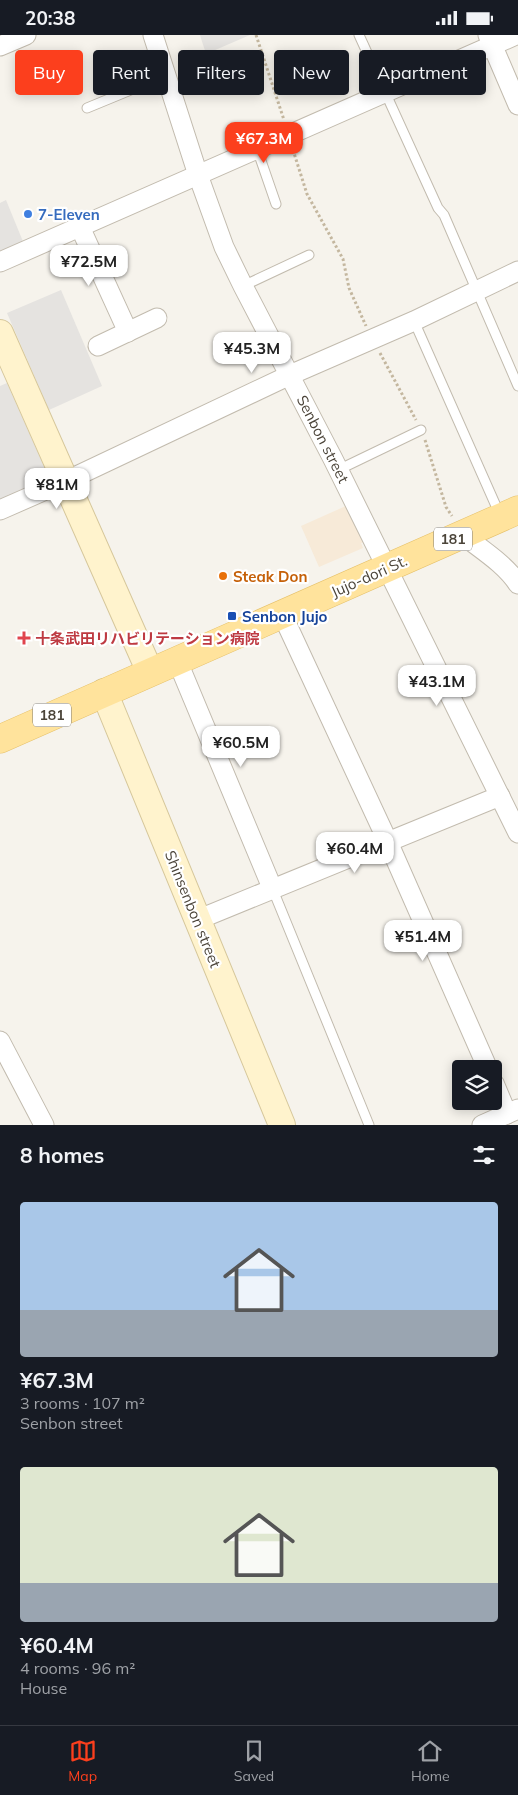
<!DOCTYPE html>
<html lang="en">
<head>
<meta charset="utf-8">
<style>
	body { margin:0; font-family:Mulish,"Noto Sans JP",sans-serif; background:#20242c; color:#f1f3f6; height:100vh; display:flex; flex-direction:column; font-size:19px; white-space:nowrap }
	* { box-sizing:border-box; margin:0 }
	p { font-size:16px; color:#9ea1a6 }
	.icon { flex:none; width:28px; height:28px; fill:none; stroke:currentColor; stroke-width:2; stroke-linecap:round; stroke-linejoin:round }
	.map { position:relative; height:1090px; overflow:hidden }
	.panel { display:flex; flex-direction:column; background:#171b24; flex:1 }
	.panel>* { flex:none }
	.banner { position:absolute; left:15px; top:15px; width:489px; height:45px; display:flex; gap:10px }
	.fabs { position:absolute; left:452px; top:1025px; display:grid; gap:10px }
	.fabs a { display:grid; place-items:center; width:50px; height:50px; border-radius:5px; background:#171b24; box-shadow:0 2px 12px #0003; font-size:25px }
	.price { position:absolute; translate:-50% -42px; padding:0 11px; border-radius:10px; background:#fff; color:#222; font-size:16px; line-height:32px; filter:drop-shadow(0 1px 2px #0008) }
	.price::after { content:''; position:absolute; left:50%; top:30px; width:15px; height:11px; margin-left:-8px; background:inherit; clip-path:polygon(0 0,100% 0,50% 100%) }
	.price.current { background:#fc3f1d; color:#fff }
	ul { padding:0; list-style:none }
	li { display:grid; align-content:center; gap:10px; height:265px; padding:0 20px }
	li span { display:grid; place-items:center; height:155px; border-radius:5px; color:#555 }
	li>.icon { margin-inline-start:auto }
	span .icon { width:90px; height:90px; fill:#fffc; stroke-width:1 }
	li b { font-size:21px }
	h2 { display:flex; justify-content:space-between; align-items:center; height:60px; padding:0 20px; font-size:21px }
	.tag { padding:0 18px; border-radius:5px; background:#171b24; box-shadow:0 2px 12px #0003; font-size:18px; line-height:45px }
	.tag.current { background:#fc3f1d; color:#fff }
	.status { display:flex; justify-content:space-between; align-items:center; height:35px; padding:0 25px; background:#171b24; direction:ltr }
	.status svg { height:14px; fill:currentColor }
	.tab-bar { display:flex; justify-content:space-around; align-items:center; height:70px; border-top:1px solid #363941; background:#171b24; font-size:14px; color:#9ea1a6 }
	.tab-bar a { display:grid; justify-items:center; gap:2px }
	.tab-bar .current { color:#fc3f1d }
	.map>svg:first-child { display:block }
</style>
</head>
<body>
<div class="status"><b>20:38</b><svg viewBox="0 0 49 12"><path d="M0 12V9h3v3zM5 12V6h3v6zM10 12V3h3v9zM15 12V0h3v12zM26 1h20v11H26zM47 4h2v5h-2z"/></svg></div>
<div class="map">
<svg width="518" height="1090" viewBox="0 0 518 1090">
	<rect width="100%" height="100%" fill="#f6f3ec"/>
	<path fill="#f7ead8" d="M348 470 365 507 361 508 363 513 319 532 301 491Z"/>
	<g fill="#e5e3e0">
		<path d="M200 0H250L206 19Z"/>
		<path d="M6 165 24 209 0 220V168Z"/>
		<path d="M61 255 102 351 49 375 7 278Z"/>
		<path d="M7 348 47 438 43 447 0 467V351Z"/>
	</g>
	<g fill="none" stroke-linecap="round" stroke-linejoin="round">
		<defs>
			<g id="lane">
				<path d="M359 0 438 173 444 180 518 351"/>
				<path d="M87 73 167 40"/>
				<path d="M257 114 276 169"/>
				<path d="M243 251 309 220"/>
				<path d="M414 286 500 480"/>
				<path d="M338 435 421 395"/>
				<path d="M273 855 369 1090"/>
			</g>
			<g id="street">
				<path d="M153 0 198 140 224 212 243 251 333 424 518 798"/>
				<path d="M488 0 518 70"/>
				<path d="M0 11 26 0"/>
				<path d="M80 192 128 297"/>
				<path d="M0 227 516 0"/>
				<path d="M98 311 157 283"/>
				<path d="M0 475 66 446 290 340 414 286 518 236"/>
				<path d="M463 500C482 515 505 529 518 549"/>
				<path d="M282 579 388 807 488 1034"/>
				<path d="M177 625 273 855"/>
				<path d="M197 885 500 761"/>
				<path d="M0 1006 44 1090"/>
				<path d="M494 1048 507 1079"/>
				<path d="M482 1090 518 1074"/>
			</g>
			<g id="secondary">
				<path d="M0 298 150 637"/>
				<path d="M104 657 282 1090"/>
			</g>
			<path id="primary" d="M0 704 518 475"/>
		</defs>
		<use href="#lane" stroke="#c2bbae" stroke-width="11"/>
		<use href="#street" stroke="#c2bbae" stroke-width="21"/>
		<use href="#secondary" stroke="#d6c79b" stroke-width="28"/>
		<use href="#primary" stroke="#e6c16a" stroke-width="29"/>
		<g stroke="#c4b79f" stroke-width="3" stroke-dasharray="2.5 2.5" stroke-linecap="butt">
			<path d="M256 0 284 85"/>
			<path d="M293 115 307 159 343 224 349 253 366 291"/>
			<path d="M380 318 416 385"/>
			<path d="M425 405 446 472 452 481"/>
		</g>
		<use href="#lane" stroke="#fff" stroke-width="9"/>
		<use href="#street" stroke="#fff" stroke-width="19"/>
		<use href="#secondary" stroke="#fff3cd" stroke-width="26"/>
		<use href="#primary" stroke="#ffe39c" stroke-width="28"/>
	</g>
	<circle fill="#3f7fe0" stroke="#fff" stroke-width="2" cx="28" cy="179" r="5"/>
	<circle fill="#e8710a" stroke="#fff" stroke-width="2" cx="223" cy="541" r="5"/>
	<rect fill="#1a4fb4" stroke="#fff" stroke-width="2" x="227" y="576" width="10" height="10" rx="2.5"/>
	<path fill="#e0444e" stroke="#fff" stroke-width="2" d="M21.5 595.5h5v5h5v5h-5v5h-5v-5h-5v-5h5z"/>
	<g text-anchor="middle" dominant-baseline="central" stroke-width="4.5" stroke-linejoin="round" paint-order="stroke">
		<g fill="#fff" stroke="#817c74" stroke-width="1">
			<rect x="434" y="492.5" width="38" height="23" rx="4"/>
			<rect x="33" y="668.5" width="38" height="23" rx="4"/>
		</g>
		<g font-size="14" font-weight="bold" fill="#4b4439">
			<text x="453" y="504">181</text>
			<text x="52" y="680">181</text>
		</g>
		<g font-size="15" font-weight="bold" fill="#366cbe" stroke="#fff" text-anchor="start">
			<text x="38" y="179">7-Eleven</text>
		</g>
		<g font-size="15" fill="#4b4439" stroke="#fff">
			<text transform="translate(323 404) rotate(63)">Senbon street</text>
			<text transform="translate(369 541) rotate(-24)">Jujo-dori St.</text>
			<text transform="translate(193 874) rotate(68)">Shinsenbon street</text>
		</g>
		<g font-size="15" font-weight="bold" fill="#c56008" stroke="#fff" text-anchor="start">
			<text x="233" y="541">Steak Don</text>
		</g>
		<g font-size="15" font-weight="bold" fill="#164399" stroke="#fff" text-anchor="start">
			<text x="242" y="581">Senbon Jujo</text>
		</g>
		<g font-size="15" font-weight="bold" fill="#be3a42" stroke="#fff" text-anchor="start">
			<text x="35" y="603">十条武田リハビリテーション病院</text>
		</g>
	</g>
</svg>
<div class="fabs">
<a><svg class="icon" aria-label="layers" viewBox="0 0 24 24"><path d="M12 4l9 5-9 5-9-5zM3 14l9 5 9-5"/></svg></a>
</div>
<b class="price current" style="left:264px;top:129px">¥67.3M</b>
<b class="price" style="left:89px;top:252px">¥72.5M</b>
<b class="price" style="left:252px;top:339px">¥45.3M</b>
<b class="price" style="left:57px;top:475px">¥81M</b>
<b class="price" style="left:437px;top:672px">¥43.1M</b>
<b class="price" style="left:241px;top:733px">¥60.5M</b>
<b class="price" style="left:355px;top:839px">¥60.4M</b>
<b class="price" style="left:423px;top:927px">¥51.4M</b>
<div class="banner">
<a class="tag current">Buy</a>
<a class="tag">Rent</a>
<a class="tag">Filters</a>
<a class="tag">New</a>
<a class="tag">Apartment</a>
</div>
</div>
<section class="panel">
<h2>8 homes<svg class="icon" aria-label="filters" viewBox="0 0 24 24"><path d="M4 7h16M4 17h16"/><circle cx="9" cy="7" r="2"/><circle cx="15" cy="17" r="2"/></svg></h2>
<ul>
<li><span style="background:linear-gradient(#a9c7e8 70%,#9aa5b1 0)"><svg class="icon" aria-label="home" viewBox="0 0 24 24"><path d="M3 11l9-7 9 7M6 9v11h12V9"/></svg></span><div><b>¥67.3M</b><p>3 rooms · 107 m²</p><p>Senbon street</p></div></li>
<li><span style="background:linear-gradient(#dfe7d0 75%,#9aa5b1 0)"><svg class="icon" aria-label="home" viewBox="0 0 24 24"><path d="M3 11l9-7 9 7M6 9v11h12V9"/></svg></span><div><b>¥60.4M</b><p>4 rooms · 96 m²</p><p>House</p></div></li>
</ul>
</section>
<nav class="tab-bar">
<a class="current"><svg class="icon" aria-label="map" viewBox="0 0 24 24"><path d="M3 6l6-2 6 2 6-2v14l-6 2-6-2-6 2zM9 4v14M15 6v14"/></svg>Map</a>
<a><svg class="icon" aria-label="saved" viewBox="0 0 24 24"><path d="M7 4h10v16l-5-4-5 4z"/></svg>Saved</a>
<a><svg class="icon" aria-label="home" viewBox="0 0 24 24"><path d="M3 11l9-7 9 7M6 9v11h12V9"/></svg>Home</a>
</nav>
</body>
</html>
